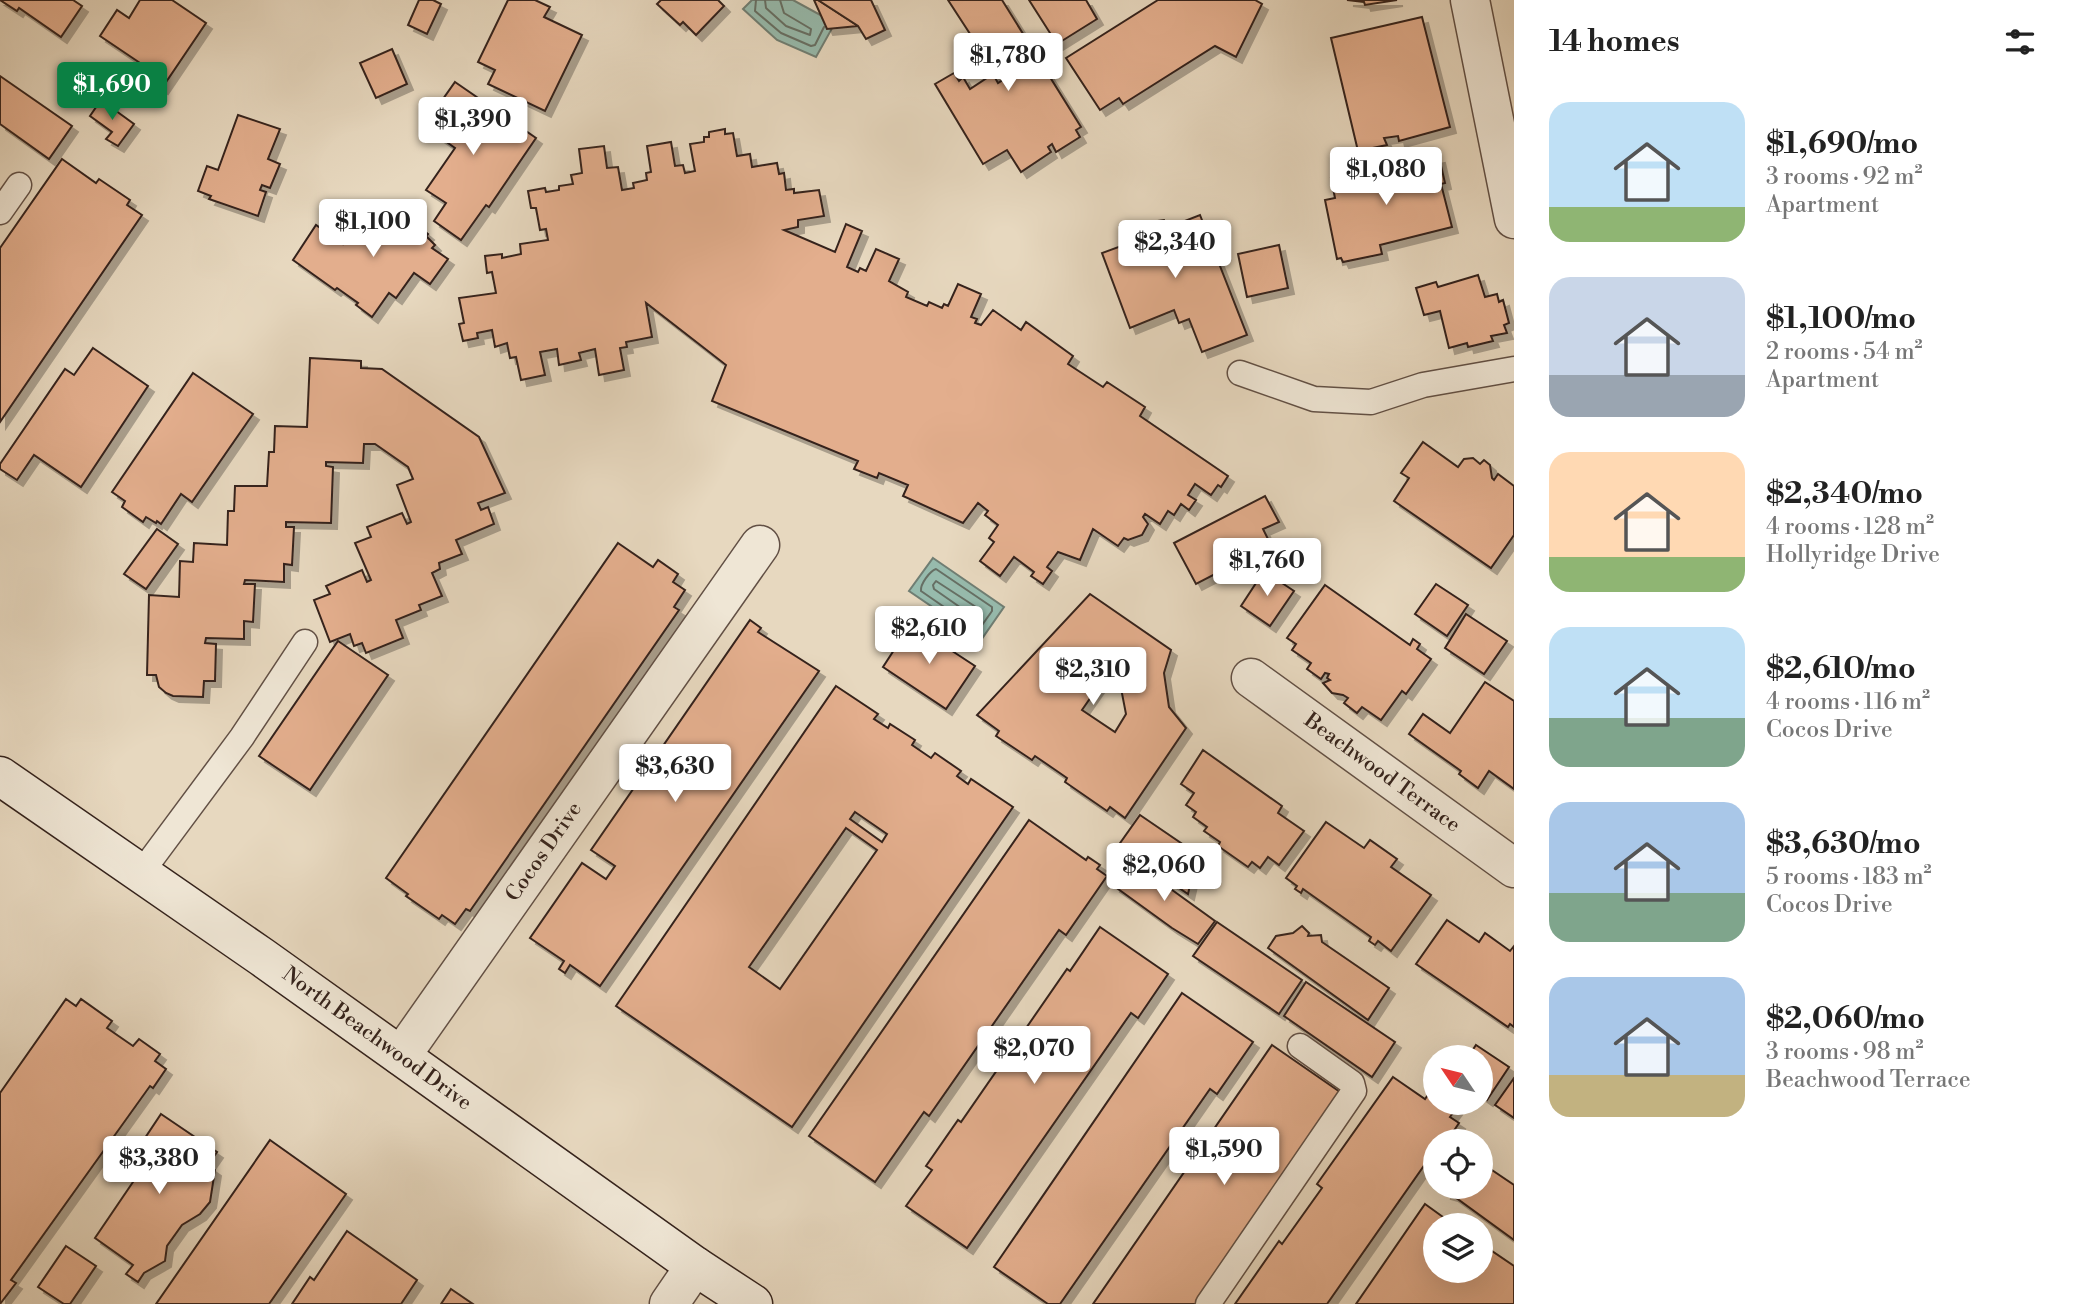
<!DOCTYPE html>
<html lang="en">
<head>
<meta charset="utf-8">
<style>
	body { margin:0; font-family:"Libre Bodoni",serif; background:#f2f2f2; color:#222; height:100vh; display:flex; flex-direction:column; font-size:26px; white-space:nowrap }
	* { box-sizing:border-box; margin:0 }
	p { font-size:23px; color:#767676 }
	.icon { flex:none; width:38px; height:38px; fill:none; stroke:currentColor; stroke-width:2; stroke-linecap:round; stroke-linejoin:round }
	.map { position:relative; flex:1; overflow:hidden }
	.details { display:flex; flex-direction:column; background:#fff; width:560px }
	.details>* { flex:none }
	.needle { width:46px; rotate:305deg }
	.fabs { position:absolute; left:1423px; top:1045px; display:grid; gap:14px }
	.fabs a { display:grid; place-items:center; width:70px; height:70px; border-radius:50%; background:#fff; box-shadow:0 7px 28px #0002; font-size:35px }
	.price { position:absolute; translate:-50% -60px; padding:0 16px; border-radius:7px; background:#fff; color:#222; font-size:23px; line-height:46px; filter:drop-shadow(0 2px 4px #0008) }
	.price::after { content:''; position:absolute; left:50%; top:42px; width:21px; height:16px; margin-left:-10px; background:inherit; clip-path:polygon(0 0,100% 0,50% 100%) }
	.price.active { background:#0b8043; color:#fff }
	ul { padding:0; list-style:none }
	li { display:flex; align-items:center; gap:21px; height:175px; padding:0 35px }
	li span { display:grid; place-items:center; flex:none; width:196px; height:140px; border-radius:21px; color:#555 }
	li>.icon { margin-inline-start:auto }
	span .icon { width:84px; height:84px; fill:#fffc; stroke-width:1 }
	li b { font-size:30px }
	h2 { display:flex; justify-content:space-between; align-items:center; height:84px; padding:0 35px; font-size:30px }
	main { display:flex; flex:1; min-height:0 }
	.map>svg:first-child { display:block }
</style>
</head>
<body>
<main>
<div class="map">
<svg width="1514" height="1304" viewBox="0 0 1514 1304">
	<defs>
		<filter id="shadow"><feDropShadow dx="6" dy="6" stdDeviation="0" flood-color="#0004"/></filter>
	</defs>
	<rect width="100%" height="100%" fill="#e7d8bf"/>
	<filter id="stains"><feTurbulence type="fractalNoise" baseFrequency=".00286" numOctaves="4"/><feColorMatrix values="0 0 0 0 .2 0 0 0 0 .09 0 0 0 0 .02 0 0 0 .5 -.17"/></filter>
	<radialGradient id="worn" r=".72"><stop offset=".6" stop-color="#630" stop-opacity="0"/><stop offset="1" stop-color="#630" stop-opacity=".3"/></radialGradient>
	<g fill="#97bbad" stroke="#707e73" stroke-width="2">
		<path d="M752 0H793L835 23 816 57 777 40 743 9Z"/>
		<path d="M933 558 1004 607 981 640 909 591Z"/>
	</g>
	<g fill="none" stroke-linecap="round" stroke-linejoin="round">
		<g stroke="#666f64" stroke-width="2">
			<path d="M756 0 755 11 781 33 811 46 815 45 824 27"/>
			<path d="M765 0 766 8 786 26 810 35 811 29 784 13 780 0"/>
			<path d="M936 569 992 607V611L980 628 976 629 921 591C920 584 930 571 936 569Z"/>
			<path d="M936 581 979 609 978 616 974 617 934 589 933 585Z"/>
		</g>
	</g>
	<g fill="#e3ae8d" stroke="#35231c" stroke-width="2" fill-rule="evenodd" filter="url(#shadow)">
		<path d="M0 0H73L82 6 61 37 19 8 17 11Z"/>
		<path d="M140 0H172L206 23 162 88 142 74 146 67 100 36 117 10 129 18Z"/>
		<path d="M419 0H433L441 4 427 34 408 25Z"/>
		<path d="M508 0H535L550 7 544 17 582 35 545 111 488 84 495 70 478 62Z"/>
		<path d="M661 0H718L724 6 696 35 683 22 680 25 657 4Z"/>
		<path d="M814 0H818L858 26 827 29Z"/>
		<path d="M818 0H871L885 30 866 39 858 26Z"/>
		<path d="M948 0H1002L1081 127 1076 130 1080 137 1056 152 1052 144 1048 147 1051 152 1021 172 1007 150 983 164 935 84 954 73 959 81 963 77 970 89 993 74 998 83 1021 68 1015 58 987 60Z"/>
		<path d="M1029 0H1086L1097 19 1057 44Z"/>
		<path d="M1158 0H1255L1262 4 1236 57 1215 46 1123 104 1119 98 1100 110 1066 58Z"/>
		<path d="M1347 0H1397L1365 5 1364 2Z"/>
		<path d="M1422 17 1450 127 1399 141 1398 136 1384 138 1387 145 1358 151 1331 38Z"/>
		<path d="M392 49 407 84 376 98 360 63Z"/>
		<path d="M0 76 72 126 49 159 0 124Z"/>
		<path d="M455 82 536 138 489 207 486 205 461 240 434 221 446 203 426 190 455 148 424 126Z"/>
		<path d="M101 100 134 124 118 146 106 139 112 132 90 116Z"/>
		<path d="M238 115 280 129 268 159 280 164 270 188 262 185 260 190 266 192 258 216 209 199 211 196 198 191 207 166 218 170Z"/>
		<path d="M725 129V134L733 133 737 156 750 154 752 167 777 163 779 174 784 173 786 190 794 189V193L819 190 824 216 798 220V227L784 230 835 252 846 224 862 231 847 267 858 272 860 268 866 271 876 249 899 259 889 281 908 292 906 297 927 306 929 302 942 308 944 304 948 306 958 284 981 294 971 317 977 319 975 323 981 325 993 310 1021 330 1026 322 1073 356 1068 364 1103 387 1107 382 1145 407 1140 416 1228 476 1221 487 1218 485 1211 495 1195 484 1188 495 1196 500 1189 510 1181 504 1174 515 1168 511 1160 524 1145 514 1143 517 1148 524 1142 535 1128 540 1124 538 1118 546 1093 529 1080 560 1058 552 1047 567 1052 571 1043 584 1031 576 1034 572 1014 557 1000 576 980 561 994 542 989 538 998 525 985 515 988 511 978 503 963 523 903 496 908 485 879 473 877 478 854 469 858 461 712 401 726 365 646 303 652 337 626 342 627 347 620 348 624 370 599 375 595 349 579 353 581 360 559 365 557 349 540 352 545 375 521 380 516 357 510 358 507 343 495 347 492 330 477 333 478 338 463 341 459 324 464 323 459 298 496 293 492 272 487 273 485 256 502 254V258L521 254 520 244 548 240 546 229 540 230 536 208H531L528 191 545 188 546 192 559 190V186L573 184 571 175 582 173 579 149 604 146 607 168 618 167 622 190 634 188 633 183 647 180 646 173 651 172 647 146 671 142 675 166 683 165 685 173 695 171 690 144 704 142V137H709V132Z"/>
		<path d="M1439 157 1445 183 1441 184 1452 227 1380 245 1382 254 1343 262 1341 258 1337 259 1325 200 1335 198 1331 178Z"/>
		<path d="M62 159 96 183 99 179 130 200 127 205 142 215 0 422V248Z"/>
		<path d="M379 206 389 213 394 206 428 234 426 236 435 245 432 248 448 259 430 284 414 273 396 298 389 293 372 317 356 305 358 303 337 288 335 290 293 260 316 225 343 244 352 232 358 237Z"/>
		<path d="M1200 215 1247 335 1202 352 1189 319 1179 323 1174 310 1130 328 1102 253 1127 244 1120 226 1164 220 1167 228Z"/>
		<path d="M1279 245 1288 288 1247 297 1238 254Z"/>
		<path d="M1478 275 1485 297 1497 294 1499 302 1503 300 1509 323 1504 325 1507 333 1491 336 1493 341 1468 347 1467 343 1449 348 1440 311 1424 315 1416 288 1436 282 1438 287Z"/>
		<path d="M93 348 148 386 81 487 34 455 17 480 0 469V464L65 369 74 375Z"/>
		<path d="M310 358 361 361V368L382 369 479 437 505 493 478 503 481 510 488 507 494 524 456 540 462 554 439 563 440 569 432 573 442 596 419 605 421 610 396 620 403 638 366 653 362 643 354 646 350 634 330 642 314 600 330 594 326 586 362 570 367 582 371 580 355 543 371 537 367 527 402 513 407 524 411 522 397 485 413 479 408 467 375 444H364L363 463 326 462V466L333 467 331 523 286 522V527H294L292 565 284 564V582L245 580 244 584H255L253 622 244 621V639L206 638 205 643 216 644 215 681H204L203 697 173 696 166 693 159 687 156 675H147L149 595 179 597 180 561 193 562 194 543 227 545 228 511H234L235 486H267L269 452H274L275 426 307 427Z"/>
		<path d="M193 373 253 414 192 502 181 494 161 524 157 521 156 523 146 517 143 522 122 507 125 501 112 492Z"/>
		<path d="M1423 442 1458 467 1464 459 1473 458 1480 464 1484 460 1490 465 1492 478 1494 480 1498 474 1514 486V535L1491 568 1394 501 1409 478 1401 473Z"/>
		<path d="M1265 496 1279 522 1263 529 1269 541 1250 551 1252 555 1196 584 1174 543Z"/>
		<path d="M157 529 178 544 146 589 124 574Z"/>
		<path d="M618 543 653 567 658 560 678 574 673 582 685 590 674 607 679 610 470 911 466 909 455 924 442 915 439 919 406 896 408 894 386 878Z"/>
		<path d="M1264 571 1294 591 1270 626 1241 606Z"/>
		<path d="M1436 584 1468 605 1447 636 1415 614Z"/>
		<path d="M1325 585 1410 645 1413 639 1420 644 1417 649 1431 659 1406 694 1402 691 1381 720 1362 707 1357 713 1344 703 1348 698 1343 695 1332 693 1323 683 1330 680 1327 678 1329 674 1325 673 1321 679 1307 669 1311 663 1292 650 1296 644 1287 638Z"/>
		<path d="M1090 594 1171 650 1164 673 1169 707 1186 728 1125 818 1110 807 1107 811 1065 782 1067 778 1035 756 1032 760 996 736 999 731 977 715ZM1107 674 1120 683 1126 714 1115 732 1082 710Z"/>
		<path d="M1466 614 1507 641 1484 674 1445 648Z"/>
		<path d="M750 620 761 628 758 632 819 671 600 986 570 965 565 973 559 969 564 961 530 938 582 863 606 879 615 866 591 850Z"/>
		<path d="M911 624 975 666 946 709 883 667Z"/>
		<path d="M338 641 388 675 310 790 259 756Z"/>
		<path d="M1485 682 1514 701V789L1489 771 1478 788 1459 774 1461 771 1409 734 1423 714 1450 733Z"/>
		<path d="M836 686 878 714 874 719 888 728 890 724 915 740 912 745 931 758 935 753 961 771 957 776 968 784 971 779 1013 807 792 1127 616 1006ZM855 812 887 834 882 842 850 819ZM846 828 877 850 780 989 749 967Z"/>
		<path d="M1203 750 1282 806 1278 813 1304 831 1279 865 1268 857 1260 868 1252 862 1248 867 1218 846 1220 842 1204 831 1207 827 1193 817 1196 812 1186 805 1194 793 1181 784Z"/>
		<path d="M1140 815 1197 854 1188 894 1118 846Z"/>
		<path d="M1029 820 1086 860 1088 857 1100 865 1097 869 1107 876 1066 935 1059 930 929 1116 924 1112 875 1182 809 1136Z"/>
		<path d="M1326 822 1364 848 1370 840 1397 859 1391 867 1431 895 1391 951 1378 941 1375 945 1369 941 1371 937 1303 889 1301 893 1295 889 1297 886 1286 878Z"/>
		<path d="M1132 861 1215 921 1198 944 1172 928 1114 886Z"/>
		<path d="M1447 920 1479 942 1485 933 1510 951 1514 946V1027L1510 1024 1508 1027 1416 964Z"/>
		<path d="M1217 922 1302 980 1279 1014 1193 956Z"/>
		<path d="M1302 926 1309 933 1308 936 1321 935 1322 942 1389 988 1368 1020 1268 948 1276 936 1293 933Z"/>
		<path d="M1100 927 1168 974 1138 1018 1131 1013 967 1248 906 1206 932 1170 926 1166 958 1120 961 1122 1067 969 1070 971Z"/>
		<path d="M1306 982 1395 1042 1372 1077 1284 1016Z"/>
		<path d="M1182 993 1253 1042 1217 1094 1210 1089 1060 1304H1048L994 1267Z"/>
		<path d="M66 999 76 1006 81 999 112 1021 107 1028 133 1046 139 1039 160 1054 155 1061 166 1069 153 1088 150 1086 11 1280 16 1283 0 1304V1093Z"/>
		<path d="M1272 1045 1340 1092 1201 1304H1093Z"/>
		<path d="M1476 1045 1509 1067 1487 1100 1480 1095V1057H1468Z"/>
		<path d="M1393 1077 1425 1099 1430 1092 1435 1095V1102H1446L1456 1109 1450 1117 1459 1123 1447 1141H1435V1158L1432 1163 1428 1160 1327 1304H1235L1279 1241 1282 1244 1322 1188 1317 1184Z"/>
		<path d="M1514 1078V1118L1495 1105Z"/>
		<path d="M161 1114 217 1152 208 1165 215 1170 210 1202 200 1214 182 1225 167 1246 165 1261 144 1273 138 1282 126 1274 133 1265 95 1238 135 1179 123 1171Z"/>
		<path d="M270 1140 346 1194 269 1304H156Z"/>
		<path d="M1480 1162 1514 1185V1240L1452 1195 1445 1193 1448 1186H1480Z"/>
		<path d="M1425 1204 1454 1225H1435V1270H1480V1243L1514 1266V1304H1356Z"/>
		<path d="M347 1231 417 1280 401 1304H292L310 1277 314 1280Z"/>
		<path d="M66 1246 96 1266 70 1304H64L38 1287Z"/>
		<path d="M451 1289 473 1304H441Z"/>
	</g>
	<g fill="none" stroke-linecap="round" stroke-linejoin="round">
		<defs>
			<g id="lane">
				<path d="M0 212 19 185"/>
				<path d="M1240 373 1314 399 1371 402 1423 385 1514 369"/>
				<path d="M141 873 242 737 305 642"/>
				<path d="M1208 1304 1354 1091 1352 1083 1300 1046"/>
			</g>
			<g id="street">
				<path d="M1470 0 1514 219"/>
				<path d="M1251 678 1514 868"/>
				<path d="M401 1056 760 545"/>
				<path d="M669 1304 695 1266"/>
			</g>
			<path id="secondary" d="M0 776 262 957 695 1266 753 1304"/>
		</defs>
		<use href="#lane" stroke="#625045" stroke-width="27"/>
		<use href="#street" stroke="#625045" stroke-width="41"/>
		<use href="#secondary" stroke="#35231c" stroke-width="41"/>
		<use href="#lane" stroke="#efe6d5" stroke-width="24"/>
		<use href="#street" stroke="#efe6d5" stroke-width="38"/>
		<use href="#secondary" stroke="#efe6d5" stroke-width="38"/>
	</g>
	<g text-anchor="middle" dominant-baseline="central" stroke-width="5" stroke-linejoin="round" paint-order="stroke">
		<g font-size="21" fill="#35231c" stroke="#efe6d5">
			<text transform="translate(1382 773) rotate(36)">Beachwood Terrace</text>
			<text transform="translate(544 852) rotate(-55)">Cocos Drive</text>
			<text transform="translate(377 1039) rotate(36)">North Beachwood Drive</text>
		</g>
	</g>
	<rect width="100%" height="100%" filter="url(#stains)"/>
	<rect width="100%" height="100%" fill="url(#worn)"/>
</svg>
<div class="fabs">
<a><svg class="needle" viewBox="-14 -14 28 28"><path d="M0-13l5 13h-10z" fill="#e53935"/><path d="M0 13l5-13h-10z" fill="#767676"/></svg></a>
<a><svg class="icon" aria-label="locate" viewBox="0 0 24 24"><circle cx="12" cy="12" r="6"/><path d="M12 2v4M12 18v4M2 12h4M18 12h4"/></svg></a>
<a><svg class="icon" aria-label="layers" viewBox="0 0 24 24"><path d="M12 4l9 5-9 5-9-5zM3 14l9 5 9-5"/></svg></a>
</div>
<b class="price" style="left:1008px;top:93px">$1,780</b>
<b class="price active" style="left:112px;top:122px">$1,690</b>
<b class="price" style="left:473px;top:157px">$1,390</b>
<b class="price" style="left:1386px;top:207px">$1,080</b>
<b class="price" style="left:373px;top:259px">$1,100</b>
<b class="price" style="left:1175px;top:280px">$2,340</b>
<b class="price" style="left:1267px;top:598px">$1,760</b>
<b class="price" style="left:929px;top:666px">$2,610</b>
<b class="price" style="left:1093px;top:707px">$2,310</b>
<b class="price" style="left:675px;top:804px">$3,630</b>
<b class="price" style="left:1164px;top:903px">$2,060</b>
<b class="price" style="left:1034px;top:1086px">$2,070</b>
<b class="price" style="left:1224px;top:1187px">$1,590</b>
<b class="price" style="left:159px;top:1196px">$3,380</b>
</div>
<section class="details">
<h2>14 homes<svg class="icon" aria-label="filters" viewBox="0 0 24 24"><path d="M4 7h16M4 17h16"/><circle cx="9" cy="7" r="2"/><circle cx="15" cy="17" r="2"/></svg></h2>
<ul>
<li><span style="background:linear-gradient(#bfe0f5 75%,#8fb573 0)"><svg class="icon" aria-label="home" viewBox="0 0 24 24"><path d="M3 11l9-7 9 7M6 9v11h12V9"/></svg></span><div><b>$1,690/mo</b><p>3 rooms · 92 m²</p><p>Apartment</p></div></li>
<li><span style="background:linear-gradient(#c9d6e8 70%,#9aa5b1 0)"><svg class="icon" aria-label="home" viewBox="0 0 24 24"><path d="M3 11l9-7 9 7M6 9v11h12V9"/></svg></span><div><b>$1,100/mo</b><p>2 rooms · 54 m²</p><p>Apartment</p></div></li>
<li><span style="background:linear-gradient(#ffd9b3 75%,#8fb573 0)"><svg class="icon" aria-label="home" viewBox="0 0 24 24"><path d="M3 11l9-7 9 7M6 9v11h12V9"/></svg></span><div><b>$2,340/mo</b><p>4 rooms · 128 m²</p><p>Hollyridge Drive</p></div></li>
<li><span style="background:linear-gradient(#bfe0f5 65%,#7fa58c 0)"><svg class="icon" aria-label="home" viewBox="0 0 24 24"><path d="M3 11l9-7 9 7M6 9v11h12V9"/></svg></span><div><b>$2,610/mo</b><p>4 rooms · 116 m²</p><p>Cocos Drive</p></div></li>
<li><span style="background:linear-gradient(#a9c7e8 65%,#7fa58c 0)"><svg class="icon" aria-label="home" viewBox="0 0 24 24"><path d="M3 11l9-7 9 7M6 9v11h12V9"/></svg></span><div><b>$3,630/mo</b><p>5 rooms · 183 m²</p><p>Cocos Drive</p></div></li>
<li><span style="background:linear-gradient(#a9c7e8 70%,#c2b280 0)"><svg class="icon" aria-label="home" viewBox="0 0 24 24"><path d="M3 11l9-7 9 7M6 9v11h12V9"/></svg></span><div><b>$2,060/mo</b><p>3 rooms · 98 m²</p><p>Beachwood Terrace</p></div></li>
</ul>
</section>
</main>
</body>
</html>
